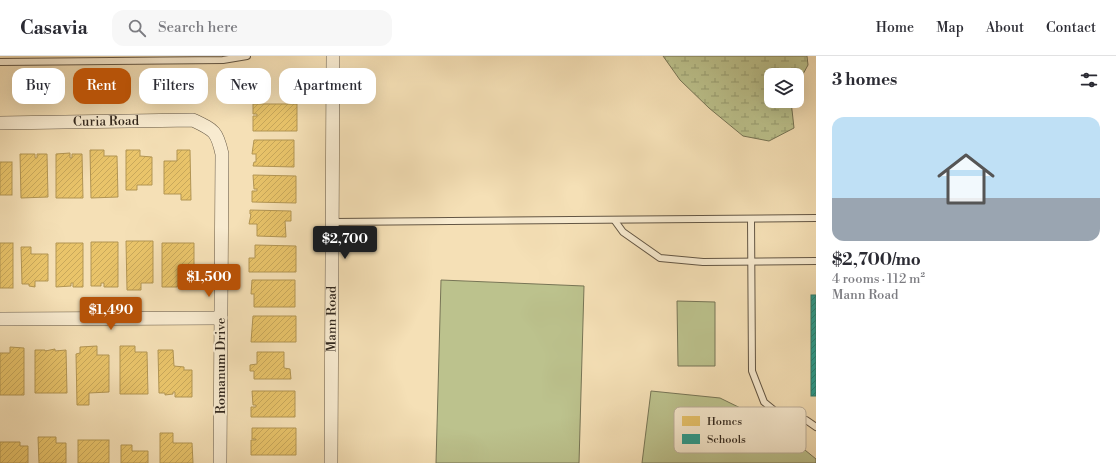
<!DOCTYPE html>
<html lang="en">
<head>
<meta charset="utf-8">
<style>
	body { margin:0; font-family:"Libre Bodoni",serif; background:#f7f7f7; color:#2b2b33; height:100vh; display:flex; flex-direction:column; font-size:15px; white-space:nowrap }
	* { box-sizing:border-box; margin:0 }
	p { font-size:13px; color:#7c7c81 }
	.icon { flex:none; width:22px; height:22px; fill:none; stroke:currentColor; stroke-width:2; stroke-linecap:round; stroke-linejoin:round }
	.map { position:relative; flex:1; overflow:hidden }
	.details { display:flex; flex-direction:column; background:#fff; width:300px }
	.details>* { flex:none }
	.top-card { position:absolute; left:12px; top:12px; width:380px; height:36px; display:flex; gap:8px }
	.buttons { position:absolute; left:764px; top:12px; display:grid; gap:8px }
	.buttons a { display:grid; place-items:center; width:40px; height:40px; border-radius:8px; background:#fff; box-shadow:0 4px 16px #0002; font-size:20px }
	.price { position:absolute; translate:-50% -34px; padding:0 9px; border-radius:4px; background:#b45309; color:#fff; font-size:13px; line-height:26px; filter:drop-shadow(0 1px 2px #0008) }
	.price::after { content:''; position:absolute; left:50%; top:24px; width:12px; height:9px; margin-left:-6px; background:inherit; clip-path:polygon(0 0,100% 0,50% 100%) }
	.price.current { background:#222; color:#fff }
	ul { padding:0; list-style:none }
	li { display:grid; align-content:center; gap:8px; height:212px; padding:0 16px }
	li+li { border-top:1px solid #e1e1e2 }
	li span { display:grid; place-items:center; height:124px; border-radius:12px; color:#555 }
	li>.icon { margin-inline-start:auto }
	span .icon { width:72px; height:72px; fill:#fffc; stroke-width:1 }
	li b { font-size:17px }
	h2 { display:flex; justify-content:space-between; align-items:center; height:48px; padding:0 16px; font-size:17px }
	.pill { padding:0 14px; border-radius:12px; background:#fff; box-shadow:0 4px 16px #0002; font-size:14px; line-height:36px }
	.pill.current { background:#b45309; color:#fff }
	header { display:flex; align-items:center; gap:24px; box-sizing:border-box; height:56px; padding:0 20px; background:#fff; border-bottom:1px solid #e1e1e2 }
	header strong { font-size:19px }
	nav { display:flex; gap:22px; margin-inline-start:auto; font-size:14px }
	.search { width:280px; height:36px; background:#f7f7f7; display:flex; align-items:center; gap:10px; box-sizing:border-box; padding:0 14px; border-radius:12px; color:#7c7c81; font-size:15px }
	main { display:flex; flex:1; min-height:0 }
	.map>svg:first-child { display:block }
</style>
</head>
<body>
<header>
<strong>Casavia</strong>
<div class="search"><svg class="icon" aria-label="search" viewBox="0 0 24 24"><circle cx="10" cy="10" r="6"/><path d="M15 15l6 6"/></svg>Search here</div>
<nav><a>Home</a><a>Map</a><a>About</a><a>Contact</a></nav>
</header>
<main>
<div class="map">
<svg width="816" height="407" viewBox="0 0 816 407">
	<defs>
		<pattern id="wetland-marsh" width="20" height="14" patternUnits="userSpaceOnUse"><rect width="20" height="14" fill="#bcc28d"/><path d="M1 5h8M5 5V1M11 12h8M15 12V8" fill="none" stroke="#999e73"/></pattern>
		<pattern id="homes-hatch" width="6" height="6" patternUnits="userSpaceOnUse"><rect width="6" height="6" fill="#e9c46a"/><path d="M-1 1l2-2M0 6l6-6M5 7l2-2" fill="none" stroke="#c8a85b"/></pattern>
		<pattern id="schools-hatch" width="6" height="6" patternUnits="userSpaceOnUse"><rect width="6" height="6" fill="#2a9d8f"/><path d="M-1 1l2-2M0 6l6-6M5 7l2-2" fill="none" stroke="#258074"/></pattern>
	</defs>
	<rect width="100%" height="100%" fill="#f5e0b6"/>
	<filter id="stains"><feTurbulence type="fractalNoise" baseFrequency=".005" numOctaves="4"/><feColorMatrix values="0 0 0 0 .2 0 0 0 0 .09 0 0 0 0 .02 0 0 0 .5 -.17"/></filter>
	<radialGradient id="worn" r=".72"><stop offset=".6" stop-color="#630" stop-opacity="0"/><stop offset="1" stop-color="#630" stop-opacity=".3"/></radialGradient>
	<path fill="url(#wetland-marsh)" stroke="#777556" d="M663 0H807L808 9 797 29V19H771V45H791L794 72 769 85 743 80 709 52 680 24Z"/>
	<g fill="#bcc28d" stroke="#777556">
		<path d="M441 224 584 230 579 407H436Z"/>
		<path d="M677 245 715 246V310H678Z"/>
		<path d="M651 335 720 342 773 368 816 403V407H642Z"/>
	</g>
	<g fill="url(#homes-hatch)" stroke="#b29553">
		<path d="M253 48H297V75H253V60H257V58H253Z"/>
		<path d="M254 84H294V111L253 110 254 106H256V98H252Z"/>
		<path d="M90 94H104V100H117L118 141 91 142Z"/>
		<path d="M126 94H140V100L152 101V129H137V134H126Z"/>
		<path d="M177 94H190L191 144H181V138H164V105H177Z"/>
		<path d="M70 97V102H72V98H82L83 142H56V98Z"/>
		<path d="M20 98H35V102H37V98H47L48 141 21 142Z"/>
		<rect x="0" y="106" width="12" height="33"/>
		<path d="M253 119 296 120V147L252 146V135H257V133H254Z"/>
		<path d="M250 154 291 155V165H285L286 181 257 180V168H249L251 158H250Z"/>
		<path d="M126 185H153V227H141V234H127Z"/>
		<path d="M91 186H118V231H104V227H101V230H91Z"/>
		<rect x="0" y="187" width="13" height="45"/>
		<path d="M56 187H83V231H73V227H71V230L56 231Z"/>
		<path d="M162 187H194V231L184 230V228H183V230H177V231H162Z"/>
		<path d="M255 189 296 190V216H249V202H255Z"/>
		<path d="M21 191H31V198H48V225H35V231L29 230V228H22Z"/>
		<path d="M252 224H295V251H254V238H251Z"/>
		<path d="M253 260H296V286H251Z"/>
		<path d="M97 290V299H109V336L89 337V349H77L76 298 80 297V291Z"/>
		<path d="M120 290H135V296H147L148 338H120Z"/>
		<path d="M10 291 24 292V339H0V297H10Z"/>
		<path d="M55 293V295L66 294 67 337H35V294H45V295Z"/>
		<path d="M158 294H173L174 310 184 311V314H192V341H175V336H173V338L165 339V337H159Z"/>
		<path d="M257 296H284V312L290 313 291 323H254V315H250V309L257 308Z"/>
		<path d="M252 335H295V361H251V351H256V349H253Z"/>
		<path d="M252 372H296V399H251V384H256V383H252Z"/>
		<path d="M160 377H173V387H192L193 407H160Z"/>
		<path d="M38 381H56V387H66V407H39Z"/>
		<rect x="78" y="384" width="31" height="23"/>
		<path d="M0 386H20V390H28V407H0Z"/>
		<path d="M121 389H132V395H148V407H121Z"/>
	</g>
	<rect fill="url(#schools-hatch)" stroke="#2c7a6d" x="811" y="239" width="5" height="101"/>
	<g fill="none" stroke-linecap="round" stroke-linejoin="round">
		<defs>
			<g id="lane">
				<path d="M0 6 223 4 247 0"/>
				<path d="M751 163 752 315 764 346 775 355 806 364 816 371"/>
				<path d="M615 165 623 176 660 202 703 206 816 205"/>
				<path d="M333 166 816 162"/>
			</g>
			<g id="street">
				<path id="s1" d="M0 67 193 64C214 74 217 75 222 98L220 407"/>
				<path d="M0 263 221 262"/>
				<path id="s2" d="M331 407 333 0"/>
			</g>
		</defs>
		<use href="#lane" stroke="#635644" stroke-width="8"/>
		<use href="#street" stroke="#635644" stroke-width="14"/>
		<use href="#lane" stroke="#f8ebd0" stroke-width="6"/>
		<use href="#street" stroke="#f8ebd0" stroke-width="13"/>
	</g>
	<g text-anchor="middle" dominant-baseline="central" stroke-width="4" stroke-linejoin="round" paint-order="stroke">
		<g font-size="13" fill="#32281e" stroke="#f8ebd0">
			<text stroke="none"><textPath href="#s1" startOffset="106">Curia Road</textPath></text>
			<text stroke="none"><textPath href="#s2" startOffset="144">Mann Road</textPath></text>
			<text transform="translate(221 310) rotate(-90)">Romanum Drive</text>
		</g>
	</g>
	<rect x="674" y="351" width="132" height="46" rx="6" fill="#f8ebd0" stroke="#bdb09b" stroke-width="1"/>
	<rect x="682" y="360" width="18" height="10" fill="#e9c46a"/>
	<rect x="682" y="378" width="18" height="10" fill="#2a9d8f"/>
	<g font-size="11" fill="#32281e">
		<text x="707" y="369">Homes</text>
		<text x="707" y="387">Schools</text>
	</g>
	<rect width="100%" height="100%" filter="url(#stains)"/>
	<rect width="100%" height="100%" fill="url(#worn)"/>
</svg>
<div class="buttons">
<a><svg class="icon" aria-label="layers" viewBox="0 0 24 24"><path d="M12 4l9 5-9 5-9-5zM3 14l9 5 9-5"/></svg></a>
</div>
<b class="price current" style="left:345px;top:204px">$2,700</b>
<b class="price" style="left:209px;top:242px">$1,500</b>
<b class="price" style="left:111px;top:275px">$1,490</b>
<div class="top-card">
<a class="pill">Buy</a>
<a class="pill current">Rent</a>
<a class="pill">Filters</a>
<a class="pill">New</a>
<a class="pill">Apartment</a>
</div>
</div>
<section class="details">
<h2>3 homes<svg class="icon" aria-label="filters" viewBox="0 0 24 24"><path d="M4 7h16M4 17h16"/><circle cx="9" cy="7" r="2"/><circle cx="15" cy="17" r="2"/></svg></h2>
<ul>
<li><span style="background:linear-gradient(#bfe0f5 65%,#9aa5b1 0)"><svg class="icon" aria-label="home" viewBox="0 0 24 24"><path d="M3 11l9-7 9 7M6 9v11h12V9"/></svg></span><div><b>$2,700/mo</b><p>4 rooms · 112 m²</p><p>Mann Road</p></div></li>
</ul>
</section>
</main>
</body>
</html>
